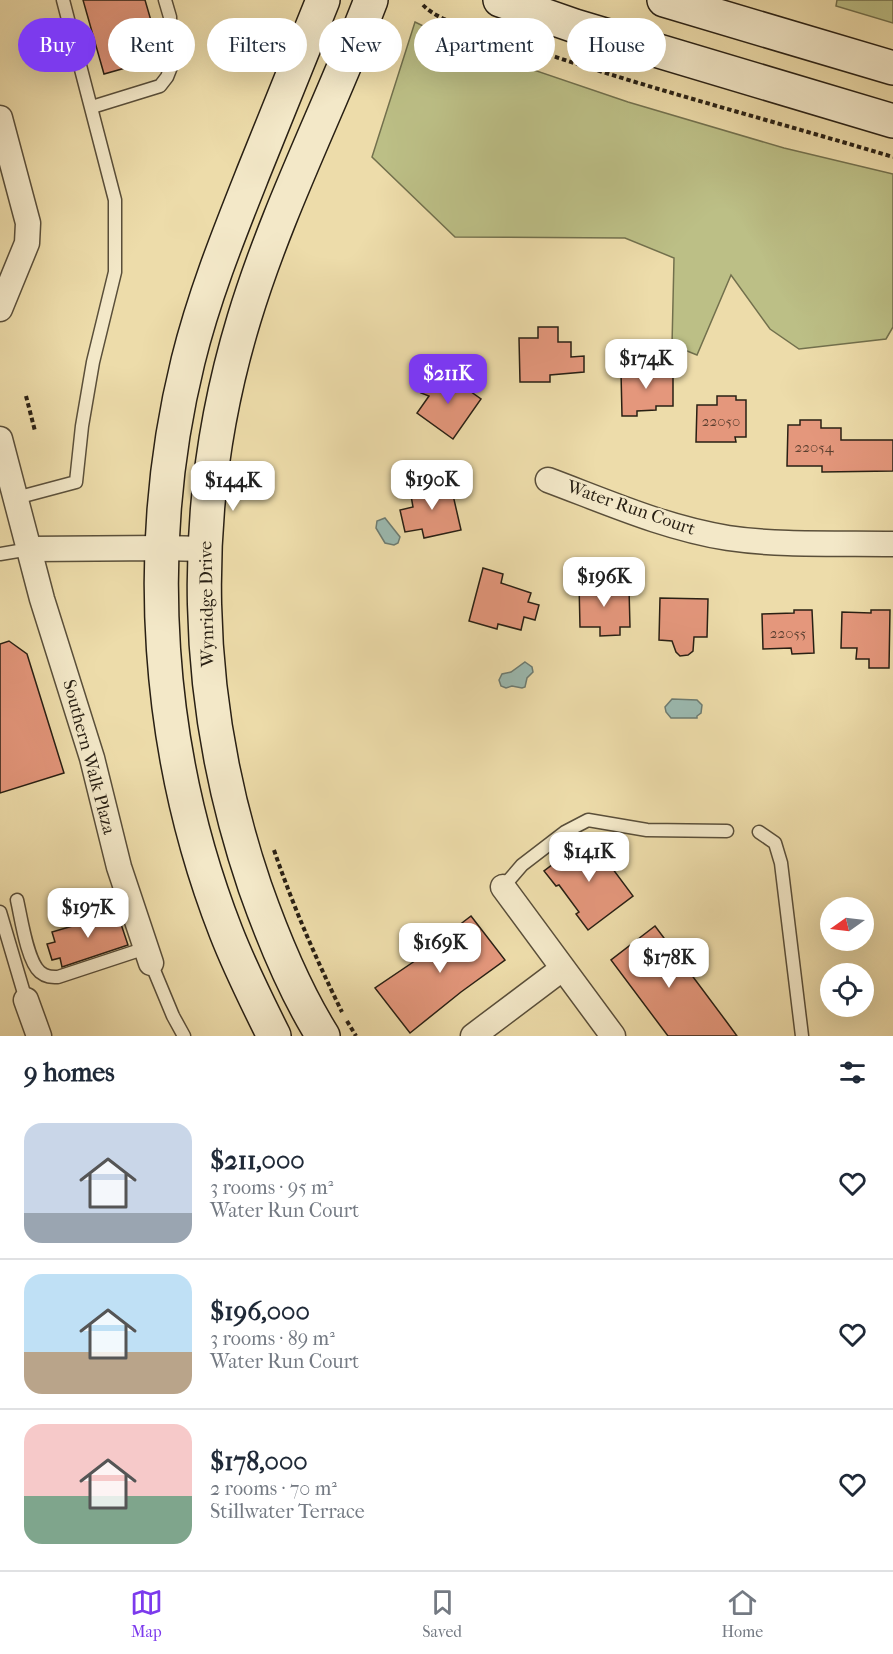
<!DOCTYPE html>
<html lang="en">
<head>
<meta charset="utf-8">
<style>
	body { margin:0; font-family:"IM FELL French Canon",serif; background:#f2f2f3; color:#1f2937; height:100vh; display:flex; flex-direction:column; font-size:22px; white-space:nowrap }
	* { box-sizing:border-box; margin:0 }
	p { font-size:20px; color:#747a83 }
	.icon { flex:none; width:33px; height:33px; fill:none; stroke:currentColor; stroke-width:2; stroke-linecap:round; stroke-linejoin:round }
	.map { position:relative; height:1036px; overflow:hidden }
	.side { display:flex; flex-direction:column; background:#fff; flex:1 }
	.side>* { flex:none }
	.top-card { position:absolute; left:18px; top:18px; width:858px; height:54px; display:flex; gap:12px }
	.needle { width:39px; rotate:256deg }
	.controls { position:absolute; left:820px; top:897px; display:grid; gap:12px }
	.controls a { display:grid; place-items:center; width:54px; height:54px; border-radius:50%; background:#fff; box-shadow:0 6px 24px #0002; font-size:30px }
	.price { position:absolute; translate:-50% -51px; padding:0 14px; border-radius:12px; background:#fff; color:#222; font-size:20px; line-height:39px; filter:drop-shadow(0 2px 3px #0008) }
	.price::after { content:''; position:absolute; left:50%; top:36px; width:18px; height:14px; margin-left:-9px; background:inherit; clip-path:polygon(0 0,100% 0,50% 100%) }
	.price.current { background:#7c3aed; color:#fff }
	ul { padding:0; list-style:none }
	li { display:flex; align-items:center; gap:18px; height:150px; padding:0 24px }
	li+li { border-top:2px solid #e0e1e3 }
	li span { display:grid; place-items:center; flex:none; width:168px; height:120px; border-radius:18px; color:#555 }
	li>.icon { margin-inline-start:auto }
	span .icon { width:72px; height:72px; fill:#fffc; stroke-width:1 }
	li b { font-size:26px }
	h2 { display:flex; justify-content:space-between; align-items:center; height:72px; padding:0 24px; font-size:26px }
	.tag { padding:0 21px; border-radius:27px; background:#fff; box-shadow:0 6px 24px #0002; font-size:21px; line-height:54px }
	.tag.current { background:#7c3aed; color:#fff }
	.dock { display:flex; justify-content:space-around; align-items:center; height:84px; border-top:2px solid #e0e1e3; background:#fff; font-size:16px; color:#747a83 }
	.dock a { display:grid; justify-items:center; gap:3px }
	.dock .current { color:#7c3aed }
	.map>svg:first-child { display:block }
</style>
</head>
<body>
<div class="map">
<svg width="893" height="1036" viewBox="0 0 893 1036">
	<rect width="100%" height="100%" fill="#eddcaa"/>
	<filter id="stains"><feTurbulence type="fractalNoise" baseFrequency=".00333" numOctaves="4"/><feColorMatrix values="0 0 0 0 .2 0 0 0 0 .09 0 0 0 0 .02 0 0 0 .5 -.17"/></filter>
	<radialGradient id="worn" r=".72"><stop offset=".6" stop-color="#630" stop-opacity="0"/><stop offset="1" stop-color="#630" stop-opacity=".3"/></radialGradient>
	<g fill="#bcbf86" stroke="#72704d" stroke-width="1.5">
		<path d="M837 0H893V23L836 6Z"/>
		<path d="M415 22 466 47 628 102 784 148 893 174V327L886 339 799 349 770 329 731 275 697 355 672 345 674 258 625 238 455 237 372 157Z"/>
	</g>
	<g fill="#9bbab1" stroke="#6d7c72" stroke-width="1.5">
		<path d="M385 518 400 537 398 543 394 545 385 543 376 528 377 521Z"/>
		<path d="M525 662 532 667 533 672 527 678 525 687 522 688 512 686 506 688 501 686 499 680 502 674 511 672Z"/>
		<path d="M672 699 697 700 702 705 701 713 697 716V718H671L666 712 665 707Z"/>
	</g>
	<g fill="#e4977c" stroke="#292014" stroke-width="1.5">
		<path d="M83 0H145L161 55 142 61 143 63 104 74Z"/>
		<path d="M538 327H558V342H571V357L584 356V372L550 375V382H520L519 338H538Z"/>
		<path d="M643 365H663V374H673V406H656V410L637 411V416H622L621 372H643Z"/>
		<path d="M434 376 445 384 450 377 481 399 453 439 417 413 429 396 421 393Z"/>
		<path d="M717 396H736V400H746V437H735L736 442H696L697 405H717Z"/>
		<path d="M800 420H821V428H841V440H893V471L822 472V466H787L788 425H800Z"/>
		<path d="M450 482 461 530 424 538 422 529 405 532 400 510 413 507 410 490Z"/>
		<path d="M483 568 503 574 501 583 531 593 528 602 539 605 535 620 524 617 521 630 498 624 497 629 469 621Z"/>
		<path d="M579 583H601V589L629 588 630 627H620V635L600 636V627H580Z"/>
		<path d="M660 598 708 599 707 637H694L693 651 688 655 680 656 676 652 672 641 659 640Z"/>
		<path d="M794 610H812L814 653 792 654 791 648 763 649 762 614 794 613Z"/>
		<path d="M871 610H890L889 668H869V659H856L857 648H841L842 612 871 613Z"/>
		<path d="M9 641 27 654 64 773 0 793V644Z"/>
		<path d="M589 837 633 896 588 930 576 914 579 912 559 885 556 886 544 871Z"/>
		<path d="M117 912 128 945 62 967 60 958 52 960 47 944 55 942 52 932 83 923 81 915H109Z"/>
		<path d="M471 916 505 960 461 992 410 1033 375 988 434 948 432 946Z"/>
		<path d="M655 926 726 1021 737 1036H668L611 960Z"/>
	</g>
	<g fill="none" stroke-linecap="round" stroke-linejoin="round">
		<defs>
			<g id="lane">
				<path d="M92 107 160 86 167 77 171 67 170 17 165 0"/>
				<path d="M16 498 76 482 82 426 93 362 115 272V200L63 0"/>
				<path d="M0 554 30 549"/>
				<path d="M759 832 775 843 781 863 802 1036"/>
				<path d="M503 887 522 865 565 832 588 820 647 830 727 831"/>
				<path d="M17 900C21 917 27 961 40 972 46 977 51 977 58 977L146 948"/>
				<path d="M0 912 26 1000"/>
				<path d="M151 963 173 1016 184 1036"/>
			</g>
			<g id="street">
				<path d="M0 118 28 223 27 243 0 309"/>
				<path d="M0 439 42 599 92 758 119 867 151 963"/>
				<path d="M548 480C607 502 665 528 728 538 782 546 838 543 893 544"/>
				<path d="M30 549 163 548 204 549"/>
				<path d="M503 887 613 1036"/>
				<path d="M26 1000 39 1036"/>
				<path d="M473 1036 562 969"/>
			</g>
			<g id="secondary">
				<path d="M500 0 575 26 893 121"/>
				<path d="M664 0 893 68"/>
				<path d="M274 1036C257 1002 240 968 226 932 156 753 142 548 188 361 204 296 229 234 254 171 277 114 300 57 323 0"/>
				<path d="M323 1036C294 990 273 938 255 887 192 702 187 507 244 319 277 210 330 107 371 0"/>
			</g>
		</defs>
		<use href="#lane" stroke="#5a4f3a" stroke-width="15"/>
		<use href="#street" stroke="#5a4f3a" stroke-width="27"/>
		<use href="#secondary" stroke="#292014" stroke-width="36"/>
		<g stroke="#292014" stroke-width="4" stroke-dasharray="4.5 3" stroke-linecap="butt">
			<path d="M423 5C440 23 482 32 506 40 633 85 764 118 893 157"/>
			<path d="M26 396 35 431"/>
			<path d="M274 850C293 906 316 959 342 1012"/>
			<path d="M347 1021 356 1036"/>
		</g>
		<use href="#lane" stroke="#f3e8c8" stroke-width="12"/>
		<use href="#street" stroke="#f3e8c8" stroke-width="24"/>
		<use href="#secondary" stroke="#f3e8c8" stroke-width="33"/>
	</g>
	<g text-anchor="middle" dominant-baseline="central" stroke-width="4.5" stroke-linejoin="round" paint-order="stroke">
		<g font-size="15" fill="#583e2e">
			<text x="721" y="421">22050</text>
			<text x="814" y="447">22054</text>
			<text x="788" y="633">22055</text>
		</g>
		<g font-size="18" fill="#292014" stroke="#f3e8c8">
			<text transform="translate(631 508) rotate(19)">Water Run Court</text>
			<text transform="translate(207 604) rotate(-91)">Wynridge Drive</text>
			<text transform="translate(89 757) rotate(75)">Southern Walk Plaza</text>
		</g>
	</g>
	<rect width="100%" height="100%" filter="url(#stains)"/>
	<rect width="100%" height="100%" fill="url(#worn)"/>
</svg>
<div class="controls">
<a><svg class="needle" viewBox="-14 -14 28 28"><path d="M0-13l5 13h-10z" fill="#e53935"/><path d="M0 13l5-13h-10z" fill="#747a83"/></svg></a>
<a><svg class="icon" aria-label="locate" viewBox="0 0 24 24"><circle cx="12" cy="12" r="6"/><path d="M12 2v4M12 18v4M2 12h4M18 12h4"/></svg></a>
</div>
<b class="price" style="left:646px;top:390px">$174K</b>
<b class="price current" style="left:448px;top:405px">$211K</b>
<b class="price" style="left:432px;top:511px">$190K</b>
<b class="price" style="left:233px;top:512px">$144K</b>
<b class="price" style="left:604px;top:608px">$196K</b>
<b class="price" style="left:589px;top:883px">$141K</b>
<b class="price" style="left:88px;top:939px">$197K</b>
<b class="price" style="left:440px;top:974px">$169K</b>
<b class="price" style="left:669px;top:989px">$178K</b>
<div class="top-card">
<a class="tag current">Buy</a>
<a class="tag">Rent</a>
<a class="tag">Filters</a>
<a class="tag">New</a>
<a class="tag">Apartment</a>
<a class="tag">House</a>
</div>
</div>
<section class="side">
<h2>9 homes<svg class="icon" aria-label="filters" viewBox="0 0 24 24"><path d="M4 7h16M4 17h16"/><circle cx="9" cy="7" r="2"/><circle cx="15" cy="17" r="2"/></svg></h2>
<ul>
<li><span style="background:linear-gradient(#c9d6e8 75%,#9aa5b1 0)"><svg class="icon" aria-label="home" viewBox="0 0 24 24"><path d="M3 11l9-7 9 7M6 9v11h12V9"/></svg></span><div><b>$211,000</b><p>3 rooms · 95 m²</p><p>Water Run Court</p></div><svg class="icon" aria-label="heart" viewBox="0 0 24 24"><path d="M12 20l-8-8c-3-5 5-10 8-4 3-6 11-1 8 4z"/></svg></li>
<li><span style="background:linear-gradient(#bfe0f5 65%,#b9a48a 0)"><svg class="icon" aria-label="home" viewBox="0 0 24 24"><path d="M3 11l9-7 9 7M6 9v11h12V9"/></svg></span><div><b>$196,000</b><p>3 rooms · 89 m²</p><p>Water Run Court</p></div><svg class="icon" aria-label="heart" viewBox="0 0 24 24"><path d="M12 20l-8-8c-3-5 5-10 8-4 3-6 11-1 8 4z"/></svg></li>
<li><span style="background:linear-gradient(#f6c9c9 60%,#7fa58c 0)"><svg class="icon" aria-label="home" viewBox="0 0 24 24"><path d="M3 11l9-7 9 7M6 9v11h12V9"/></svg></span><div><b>$178,000</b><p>2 rooms · 70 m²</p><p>Stillwater Terrace</p></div><svg class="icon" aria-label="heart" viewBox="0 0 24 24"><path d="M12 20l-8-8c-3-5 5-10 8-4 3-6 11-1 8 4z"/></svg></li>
</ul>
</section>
<nav class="dock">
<a class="current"><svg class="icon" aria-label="map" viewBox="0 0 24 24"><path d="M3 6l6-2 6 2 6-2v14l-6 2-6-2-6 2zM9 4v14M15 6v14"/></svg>Map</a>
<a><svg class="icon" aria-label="saved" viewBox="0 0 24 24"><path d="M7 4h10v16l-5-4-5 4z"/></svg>Saved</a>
<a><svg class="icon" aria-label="home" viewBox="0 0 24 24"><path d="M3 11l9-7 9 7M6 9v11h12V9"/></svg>Home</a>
</nav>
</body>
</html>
